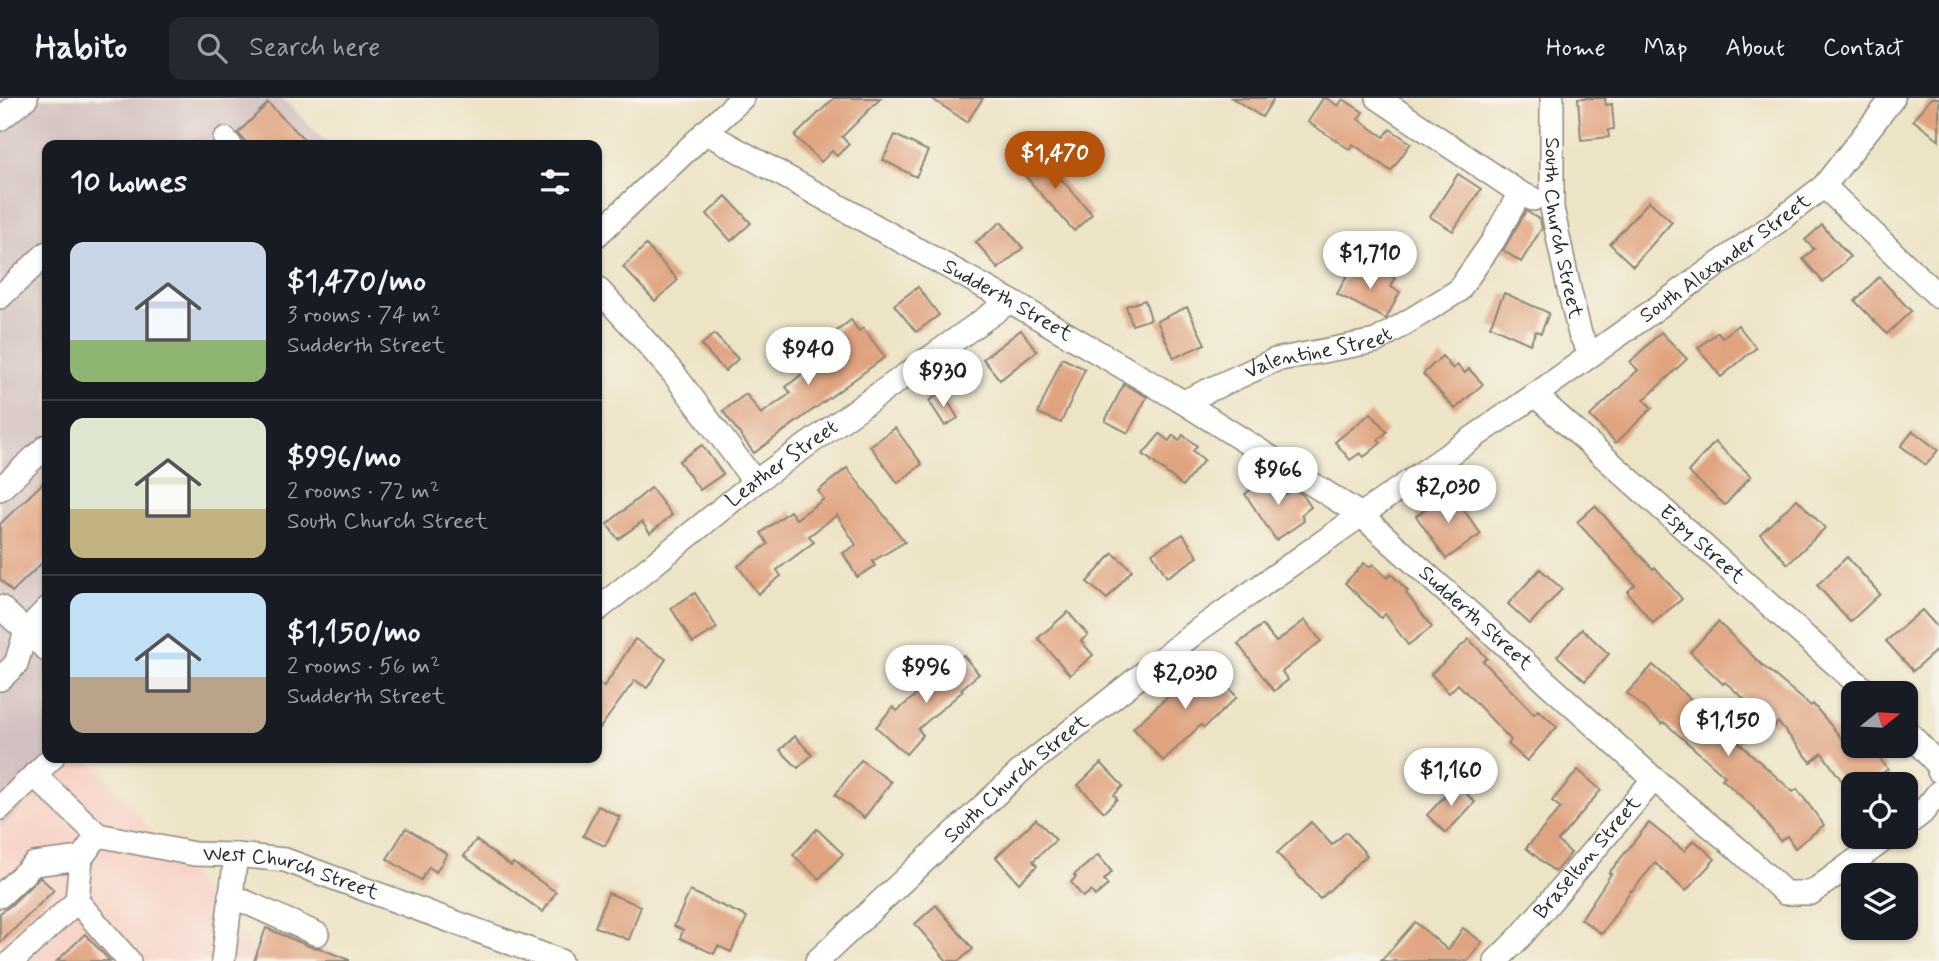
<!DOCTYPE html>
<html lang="en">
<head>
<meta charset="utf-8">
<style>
	body { margin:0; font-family:Mynerve,sans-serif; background:#242831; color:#f1f3f6; height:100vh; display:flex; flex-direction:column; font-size:26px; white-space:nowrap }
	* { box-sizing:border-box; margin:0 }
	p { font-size:23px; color:#9ea1a6 }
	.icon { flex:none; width:38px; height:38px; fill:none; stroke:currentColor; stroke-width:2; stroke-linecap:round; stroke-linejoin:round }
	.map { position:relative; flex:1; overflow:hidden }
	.panel { position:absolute; left:42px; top:42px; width:560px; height:623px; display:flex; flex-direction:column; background:#171b24; border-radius:14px; box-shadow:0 2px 5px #0004 }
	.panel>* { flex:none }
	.needle { width:46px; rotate:72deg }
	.fabs { position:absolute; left:1841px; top:583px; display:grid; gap:14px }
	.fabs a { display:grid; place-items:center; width:77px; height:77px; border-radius:14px; background:#171b24; box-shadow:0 2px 5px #0004; font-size:35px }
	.price { position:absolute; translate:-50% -60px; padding:0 16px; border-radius:24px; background:#fff; color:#222; font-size:23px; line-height:46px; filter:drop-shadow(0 2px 4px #0008) }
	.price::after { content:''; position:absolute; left:50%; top:42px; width:21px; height:16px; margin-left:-10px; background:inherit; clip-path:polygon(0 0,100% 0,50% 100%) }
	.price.current { background:#b45309; color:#fff }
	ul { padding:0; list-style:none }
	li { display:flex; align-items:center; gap:21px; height:175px; padding:0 28px }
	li+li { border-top:2px solid #363941 }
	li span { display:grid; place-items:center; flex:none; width:196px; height:140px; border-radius:14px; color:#555 }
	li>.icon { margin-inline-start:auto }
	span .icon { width:84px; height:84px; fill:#fffc; stroke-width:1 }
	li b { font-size:30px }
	h2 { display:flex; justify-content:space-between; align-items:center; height:84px; padding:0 28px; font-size:30px }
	header { display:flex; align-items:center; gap:42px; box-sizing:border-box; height:98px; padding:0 35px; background:#171b24; border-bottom:2px solid #363941 }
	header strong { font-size:33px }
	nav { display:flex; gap:38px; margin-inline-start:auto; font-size:24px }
	.search { width:490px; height:63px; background:#242831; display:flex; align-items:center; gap:18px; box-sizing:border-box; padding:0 24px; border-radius:14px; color:#9ea1a6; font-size:26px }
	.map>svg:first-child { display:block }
</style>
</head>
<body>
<header>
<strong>Habito</strong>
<div class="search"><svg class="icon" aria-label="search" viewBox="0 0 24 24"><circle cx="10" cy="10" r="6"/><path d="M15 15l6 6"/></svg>Search here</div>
<nav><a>Home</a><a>Map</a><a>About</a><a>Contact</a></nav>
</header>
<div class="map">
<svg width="1939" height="863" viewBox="0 0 1939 863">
	<rect width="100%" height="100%" fill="#f7f3e8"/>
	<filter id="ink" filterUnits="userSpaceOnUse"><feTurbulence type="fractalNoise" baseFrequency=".0143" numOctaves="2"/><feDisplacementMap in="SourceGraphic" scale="14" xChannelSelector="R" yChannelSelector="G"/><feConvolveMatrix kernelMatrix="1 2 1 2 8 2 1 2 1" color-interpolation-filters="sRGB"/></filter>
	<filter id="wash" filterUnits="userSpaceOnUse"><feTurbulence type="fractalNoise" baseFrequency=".00686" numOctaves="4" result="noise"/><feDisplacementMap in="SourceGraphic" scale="28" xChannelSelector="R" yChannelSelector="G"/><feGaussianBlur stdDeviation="1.57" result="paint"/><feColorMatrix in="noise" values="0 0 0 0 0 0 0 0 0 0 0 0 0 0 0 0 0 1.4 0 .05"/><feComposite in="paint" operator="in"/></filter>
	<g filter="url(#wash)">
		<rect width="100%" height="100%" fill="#ede3c5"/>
		<path fill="#f7d1c6" d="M74 660H89L263 863H0V730Z"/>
		<path fill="#d2bfbf" d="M0 0H282L329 47H47V660H74L0 730Z"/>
		<g id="blocks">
			<g fill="#e0a37f">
				<path d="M834 0H881L842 39 849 46 837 58 832 53 821 64 795 38Z"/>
				<path d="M931 0H983L967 24Z"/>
				<path d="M1232 0H1274L1262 19Z"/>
				<path d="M1323 0H1326L1338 8 1343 1 1363 14 1358 21 1384 39 1390 31 1411 45 1391 73 1353 46 1349 51 1308 24Z"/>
				<path d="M1578 0H1605L1606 7 1612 6 1614 31 1608 32 1609 39 1581 42Z"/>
				<path d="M1931 0H1939V42L1913 22Z"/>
				<path d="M268 5 310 47H248L238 35Z"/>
				<path d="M895 37 928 53 916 79 883 62Z"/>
				<path d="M1036 53 1092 116 1074 133 1018 70Z"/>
				<path d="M1458 76 1481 91 1453 133 1430 119Z"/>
				<path d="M726 98 751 125 731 143 707 116Z"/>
				<path d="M1649 103 1672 124 1633 168 1610 146Z"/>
				<path d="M1526 113 1540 122 1542 130 1521 164 1503 152Z"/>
				<path d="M1001 124 1023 150 998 171 976 144Z"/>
				<path d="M1822 127 1850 159 1823 184 1803 161 1814 151 1805 142Z"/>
				<path d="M646 147 678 182 655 203 623 169Z"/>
				<path d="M1352 168 1374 180 1378 171 1395 180 1391 189 1400 194 1386 221 1337 196Z"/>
				<path d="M1879 179 1911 213 1887 236 1855 203Z"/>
				<path d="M918 189 939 217 916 234 894 207Z"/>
				<path d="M1504 195 1549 215 1541 235 1536 233 1530 246 1490 228Z"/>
				<path d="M1145 202 1151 221 1132 227 1126 208Z"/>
				<path d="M1187 209 1205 246 1174 260 1157 223Z"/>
				<path d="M851 222 859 233 863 230 885 259 754 355 723 313 746 296 761 316 791 295 786 289 827 256 820 246Z"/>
				<path d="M1738 227 1756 250 1721 279 1698 250 1718 234 1722 240Z"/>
				<path d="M1021 232 1037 253 1000 282 983 261Z"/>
				<path d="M1661 234 1687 261 1644 302 1652 310 1616 345 1590 318 1638 272 1630 264Z"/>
				<path d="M714 236 738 261 725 273 701 247Z"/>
				<path d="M1442 258 1453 271 1457 267 1465 275 1469 271 1483 286 1455 311 1423 276Z"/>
				<path d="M1062 260 1085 271 1061 325 1038 315Z"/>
				<path d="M1124 286 1147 299 1128 335 1105 323Z"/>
				<path d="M942 294 958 320 945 328 929 303Z"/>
				<path d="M1371 315 1387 334 1378 342 1381 345 1364 359 1360 355 1350 362 1335 344Z"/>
				<path d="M895 330 922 366 898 385 870 348Z"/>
				<path d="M1913 333 1938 352 1926 367 1901 348Z"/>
				<path d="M1160 336 1169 343 1173 337 1179 343 1183 337 1197 348 1193 353 1204 362 1183 388 1143 356Z"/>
				<path d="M1715 344 1751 378 1725 407 1688 374Z"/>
				<path d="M702 347 723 376 700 392 679 363Z"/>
				<path d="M847 370 905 444 873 463 875 468 857 479 843 455 856 447 837 417 809 438 814 444 777 472 781 478 758 496 738 468 768 446 761 435 790 413 796 421 824 401 818 393Z"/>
				<path d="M1272 377 1286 396 1293 391 1303 397 1311 409 1301 417 1304 423 1276 442 1245 396Z"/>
				<path d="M47 381V460L12 494 0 481V426Z"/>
				<path d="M651 390 672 417 650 435 642 424 618 441 607 426Z"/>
				<path d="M1450 393 1481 436 1446 461 1416 418Z"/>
				<path d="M1797 401 1825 430 1788 466 1760 436Z"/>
				<path d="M1595 408 1653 471 1655 469 1682 501 1653 525 1627 494 1635 487 1577 424Z"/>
				<path d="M1183 436 1198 459 1167 479 1152 455Z"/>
				<path d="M1113 455 1132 472 1107 501 1087 484Z"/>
				<path d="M1847 459 1880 496 1850 524 1817 487Z"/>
				<path d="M1364 465 1369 469 1373 466 1387 480 1391 476 1408 493 1406 495 1432 529 1408 547 1385 516 1381 520 1345 485Z"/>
				<path d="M1540 471 1562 491 1530 526 1508 506Z"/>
				<path d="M695 495 717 530 693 545 671 510Z"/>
				<path d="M1922 512 1939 531V550L1913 573 1886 543Z"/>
				<path d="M1068 514 1088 537 1081 543 1093 557 1070 577 1038 540Z"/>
				<path d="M1305 522 1321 543 1282 574 1288 582 1274 593 1238 546 1262 527 1276 544Z"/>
				<path d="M1718 524 1762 567 1811 608 1813 606 1848 648H1870L1888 671 1867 686H1844L1822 655 1811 664 1778 624 1775 628 1725 584 1723 586 1690 554Z"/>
				<path d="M1582 531 1609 556 1585 583 1557 558Z"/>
				<path d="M635 541 666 561 647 590 635 582 597 634V584L604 589Z"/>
				<path d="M1469 541 1487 560 1483 563 1534 616 1538 612 1557 629 1527 663 1508 646 1511 642 1458 586 1449 595 1431 576Z"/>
				<path d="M963 557 979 576 961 591 963 593 918 631 923 637 906 656 876 629 893 609 897 613Z"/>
				<path d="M1206 564 1237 599 1204 630 1201 627 1163 663 1133 630Z"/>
				<path d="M1653 567 1704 613 1706 611 1741 642 1739 645 1793 694 1797 691 1824 727 1795 750 1787 738 1780 743 1755 711 1722 681 1725 678 1664 624 1662 626 1627 595Z"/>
				<path d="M795 638 812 657 798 670 780 652Z"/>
				<path d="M861 662 891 684 864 720 835 697Z"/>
				<path d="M1101 665 1123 688 1114 697 1117 701 1104 714 1078 687Z"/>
				<path d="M1578 672 1601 692 1558 743 1571 755 1555 774 1526 750 1561 710 1552 703Z"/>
				<path d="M1456 686 1475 704 1446 735 1427 717Z"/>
				<path d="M598 708 620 719 605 748 583 738Z"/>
				<path d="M1036 721 1056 742 1033 763 1037 768 1019 785 996 759Z"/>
				<path d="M1311 724 1332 747 1346 734 1367 757 1320 801 1277 755Z"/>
				<path d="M1649 725 1684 753 1694 742 1715 761 1686 793 1655 765 1632 793 1631 792 1602 836 1581 821 1611 776 1609 775Z"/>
				<path d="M406 730 447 756 436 774 429 769 421 782 387 761Z"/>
				<path d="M817 731 843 756 819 781 793 757Z"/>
				<path d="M476 742 511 768 513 765 556 794 543 814 464 758Z"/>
				<path d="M1098 757 1112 774 1104 782 1108 787 1095 798 1091 793 1083 799 1071 784 1076 779 1074 777Z"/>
				<path d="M40 779 54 792 0 845V815L10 808Z"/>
				<path d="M690 793 747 819 731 854 718 848 714 856 680 840 683 832 674 828Z"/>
				<path d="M608 795 641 808 629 842 595 829Z"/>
				<path d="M936 807 973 851 959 863H947L915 826Z"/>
				<path d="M1415 824 1448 852 1463 830 1482 844 1468 863H1381Z"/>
				<path d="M266 830 311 849 319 850 349 862V863H254Z"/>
				<path d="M85 836 110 863H57Z"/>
			</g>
		</g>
	</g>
	<g filter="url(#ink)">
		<use href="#blocks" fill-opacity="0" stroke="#8c8778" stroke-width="2"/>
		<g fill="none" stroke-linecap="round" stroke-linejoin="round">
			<defs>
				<g id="minor">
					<path d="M1378 0 1520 95 1533 101"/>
					<path id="s1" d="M1552 0V110L1569 191 1580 236 1591 256"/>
					<path d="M0 21 26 0"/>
					<path id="s2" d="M705 34 1010 203 1183 304 1361 417 1654 681 1738 751 1785 795H1811L1889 738"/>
					<path d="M225 41 230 47"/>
					<path d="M1824 88 1939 199"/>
					<path d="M597 137 742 0"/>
					<path d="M597 190 632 228 674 276 755 384"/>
					<path d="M0 199 47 155"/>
					<path id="s3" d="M1535 297 1868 595"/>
					<path id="s4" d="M1183 304 1275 262 1376 243 1458 193 1493 143 1520 95"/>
					<path d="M0 391 47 348"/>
					<path d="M0 509 47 552"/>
					<path id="s5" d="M597 512 755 384 1010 203"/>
					<path d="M0 581 16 566 26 533 47 511"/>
					<path d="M1906 632 1938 667 1939 673"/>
					<path id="s6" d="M34 677 98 737 194 756 236 757 285 762 560 863"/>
					<path d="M0 710 52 660"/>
					<path d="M1906 727 1922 715 1939 694"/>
					<path d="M230 797 317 836"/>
					<path d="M0 798 34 766 81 760"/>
					<path d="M77 803 129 863"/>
					<path d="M12 863 77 803 81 760 98 737"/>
					<path d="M223 863 236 757"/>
					<path id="s7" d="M817 863 1024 670 1197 533 1361 417 1535 297 1780 122 1824 88 1893 0"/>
					<path id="s8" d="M1496 863 1521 838 1654 681"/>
				</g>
			</defs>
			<use href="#minor" stroke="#8c8778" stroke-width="26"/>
			<use href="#minor" stroke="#fff" stroke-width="23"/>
		</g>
	</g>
	<g text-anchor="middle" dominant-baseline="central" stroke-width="6" stroke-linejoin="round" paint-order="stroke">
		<g font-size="21" fill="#2b2b2b" stroke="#f7f3e8">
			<text stroke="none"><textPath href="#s1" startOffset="131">South Church Street</textPath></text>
			<text stroke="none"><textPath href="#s7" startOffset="1150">South Alexander Street</textPath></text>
			<text stroke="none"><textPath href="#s2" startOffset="346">Sudderth Street</textPath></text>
			<text stroke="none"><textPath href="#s4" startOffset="145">Valentine Street</textPath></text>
			<text stroke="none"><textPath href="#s5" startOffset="236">Leather Street</textPath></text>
			<text stroke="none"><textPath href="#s3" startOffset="224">Espy Street</textPath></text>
			<text stroke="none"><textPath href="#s2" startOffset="914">Sudderth Street</textPath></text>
			<text stroke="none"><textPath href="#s7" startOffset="270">South Church Street</textPath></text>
			<text stroke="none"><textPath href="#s8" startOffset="138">Braselton Street</textPath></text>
			<text stroke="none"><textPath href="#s6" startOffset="285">West Church Street</textPath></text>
		</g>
	</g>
</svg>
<div class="fabs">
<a><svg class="needle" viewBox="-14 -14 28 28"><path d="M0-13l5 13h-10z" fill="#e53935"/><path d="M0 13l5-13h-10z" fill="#9ea1a6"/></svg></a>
<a><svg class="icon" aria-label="locate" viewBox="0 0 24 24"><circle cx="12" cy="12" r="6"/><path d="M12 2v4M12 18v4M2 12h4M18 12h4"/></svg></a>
<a><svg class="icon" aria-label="layers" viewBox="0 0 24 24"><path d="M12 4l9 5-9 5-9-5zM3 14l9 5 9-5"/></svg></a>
</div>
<b class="price current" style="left:1055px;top:93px">$1,470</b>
<b class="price" style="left:1370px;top:193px">$1,710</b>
<b class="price" style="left:808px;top:289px">$940</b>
<b class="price" style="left:943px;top:311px">$930</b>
<b class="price" style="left:1278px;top:409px">$966</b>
<b class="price" style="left:1448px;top:427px">$2,030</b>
<b class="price" style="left:926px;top:607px">$996</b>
<b class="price" style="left:1185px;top:613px">$2,030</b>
<b class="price" style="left:1728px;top:660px">$1,150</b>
<b class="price" style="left:1451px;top:710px">$1,160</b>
<section class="panel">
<h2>10 homes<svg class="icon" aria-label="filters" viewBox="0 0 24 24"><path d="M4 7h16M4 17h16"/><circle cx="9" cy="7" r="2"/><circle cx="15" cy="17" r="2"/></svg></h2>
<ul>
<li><span style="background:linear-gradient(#c9d6e8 70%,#8fb573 0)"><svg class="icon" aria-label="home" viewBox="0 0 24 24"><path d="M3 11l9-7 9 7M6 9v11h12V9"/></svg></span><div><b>$1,470/mo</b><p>3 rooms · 74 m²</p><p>Sudderth Street</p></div></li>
<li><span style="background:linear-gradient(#dfe7d0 65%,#c2b280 0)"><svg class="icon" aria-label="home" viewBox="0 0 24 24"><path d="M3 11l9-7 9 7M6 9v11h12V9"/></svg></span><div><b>$996/mo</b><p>2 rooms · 72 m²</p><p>South Church Street</p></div></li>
<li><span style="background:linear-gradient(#bfe0f5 60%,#b9a48a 0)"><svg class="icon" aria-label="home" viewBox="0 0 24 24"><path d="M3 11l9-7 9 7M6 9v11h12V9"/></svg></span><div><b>$1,150/mo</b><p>2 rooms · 56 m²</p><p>Sudderth Street</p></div></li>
</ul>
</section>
</div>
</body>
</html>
